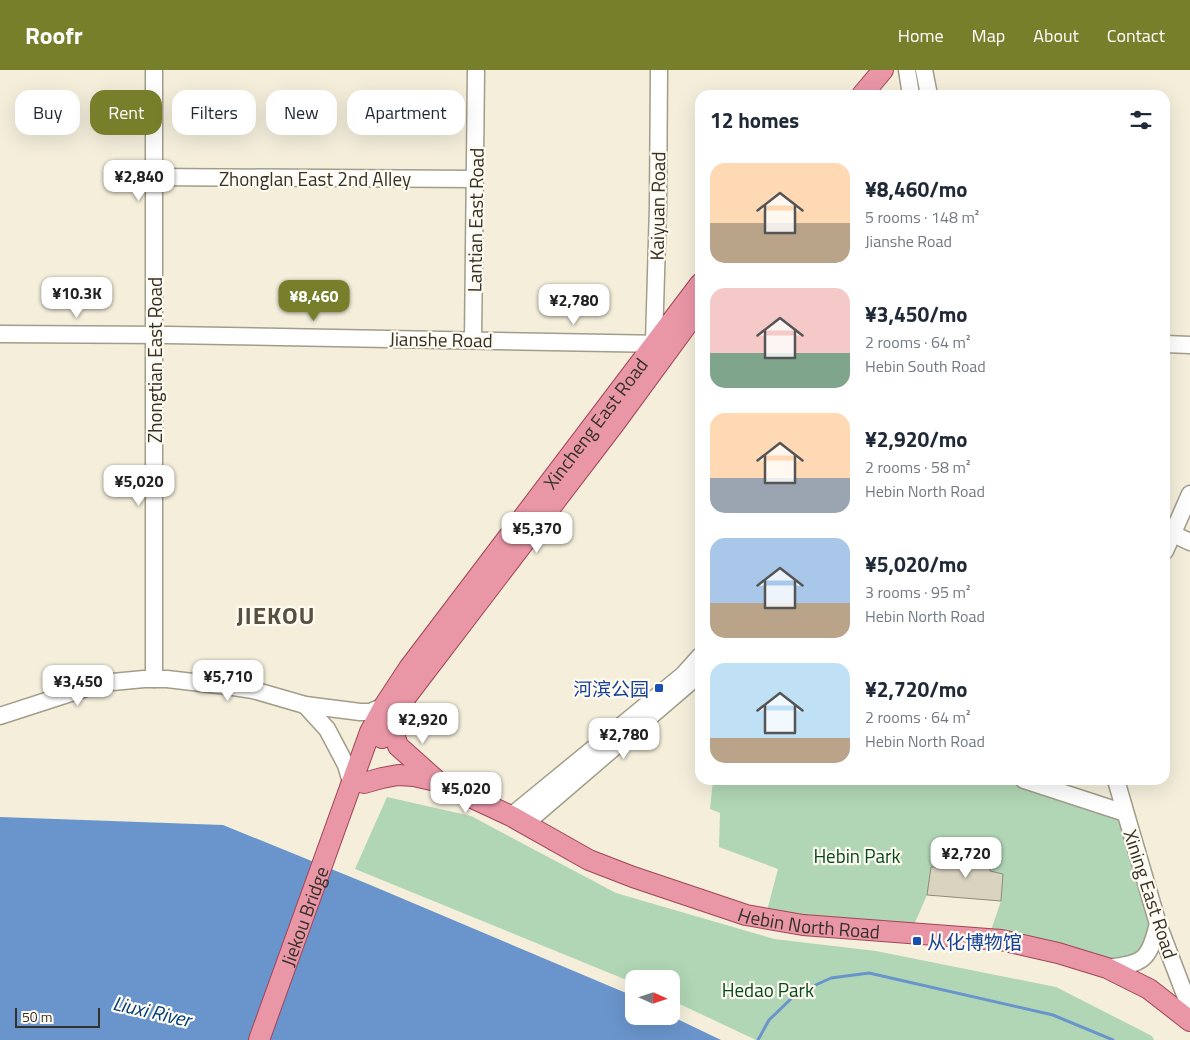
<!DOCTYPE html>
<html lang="en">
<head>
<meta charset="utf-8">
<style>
	body { margin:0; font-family:"Titillium Web","Noto Sans SC",sans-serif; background:#f2f2f3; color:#1f2937; height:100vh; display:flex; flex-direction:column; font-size:19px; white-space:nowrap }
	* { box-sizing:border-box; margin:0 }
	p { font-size:16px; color:#747a83 }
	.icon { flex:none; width:28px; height:28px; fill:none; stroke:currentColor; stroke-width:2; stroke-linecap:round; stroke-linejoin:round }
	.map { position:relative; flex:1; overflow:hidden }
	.side { position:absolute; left:695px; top:20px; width:475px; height:695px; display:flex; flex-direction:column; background:#fff; border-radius:15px; box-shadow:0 5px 20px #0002 }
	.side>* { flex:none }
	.banner { position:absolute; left:15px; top:20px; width:475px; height:45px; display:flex; gap:10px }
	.needle { width:32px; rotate:93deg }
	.fabs { position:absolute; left:625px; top:900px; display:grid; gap:10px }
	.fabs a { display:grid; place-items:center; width:55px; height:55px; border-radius:10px; background:#fff; box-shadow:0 5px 20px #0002; font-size:25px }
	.scale { position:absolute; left:15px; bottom:12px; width:85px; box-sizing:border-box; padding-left:5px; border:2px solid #34312a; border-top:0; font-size:14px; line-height:18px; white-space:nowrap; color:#34312a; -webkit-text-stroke:4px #fffbf0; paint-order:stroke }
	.price { position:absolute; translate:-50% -42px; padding:0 11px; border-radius:10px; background:#fff; color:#222; font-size:16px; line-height:32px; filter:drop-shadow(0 1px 2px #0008) }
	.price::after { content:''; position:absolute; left:50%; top:30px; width:15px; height:11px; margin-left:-8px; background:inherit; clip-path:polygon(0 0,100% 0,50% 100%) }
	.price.selected { background:#777f2b; color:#fff }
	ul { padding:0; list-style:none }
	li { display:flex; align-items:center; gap:15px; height:125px; padding:0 15px }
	li span { display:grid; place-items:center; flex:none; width:140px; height:100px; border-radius:15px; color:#555 }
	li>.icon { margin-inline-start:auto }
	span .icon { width:60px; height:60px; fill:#fffc; stroke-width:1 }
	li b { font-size:21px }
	h2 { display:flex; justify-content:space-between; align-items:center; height:60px; padding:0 15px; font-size:21px }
	.chip { padding:0 18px; border-radius:15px; background:#fff; box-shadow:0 5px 20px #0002; font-size:18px; line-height:45px }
	.chip.selected { background:#777f2b; color:#fff }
	header { display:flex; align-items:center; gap:30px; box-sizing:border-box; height:70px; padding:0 25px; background:#777f2b; color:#fff }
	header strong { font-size:24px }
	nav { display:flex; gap:28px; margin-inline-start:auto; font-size:18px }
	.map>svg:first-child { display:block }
</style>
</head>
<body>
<header>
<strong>Roofr</strong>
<nav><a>Home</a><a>Map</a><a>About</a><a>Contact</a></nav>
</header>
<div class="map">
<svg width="1190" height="970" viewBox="0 0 1190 970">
	<rect width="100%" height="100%" fill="#f4eedb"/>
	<g fill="#b0d6b5">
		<path d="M713 710H1024L1125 743 1158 854 1151 879 1124 896 988 869 1001 831 1003 804 990 801 991 787 951 783 945 797H931L927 825 910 864 765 848 778 799 719 777 720 743 710 739Z"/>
		<path d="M387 727 471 746 616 823 774 869 876 881 1056 917 1152 966 1154 970H756L671 930V909H634V913L355 799Z"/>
	</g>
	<path fill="#6a95cc" d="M0 747 223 755 368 814 626 923 634 927V946H671L721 970H0Z"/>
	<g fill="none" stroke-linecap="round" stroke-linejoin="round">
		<path stroke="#6a95cc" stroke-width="3" d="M758 970 769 950 796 924 831 908 869 903 1053 945 1113 970"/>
	</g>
	<path fill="#d9d3c0" stroke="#8f8a78" d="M950 783 991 787 990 801 1003 804 1001 831 927 825 931 797H945Z"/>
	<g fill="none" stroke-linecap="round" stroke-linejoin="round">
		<defs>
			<g id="minor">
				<path d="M907 0 911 25"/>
				<path d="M924 0 929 25"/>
				<path d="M154 107 475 109"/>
				<path d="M0 264 168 265 665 274"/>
				<path d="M473 270 476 0"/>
				<path d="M654 272 658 136 659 0"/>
				<path d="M1165 274 1190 275"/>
				<path d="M1165 460 1190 472"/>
				<path d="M1165 481 1190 424"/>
				<path d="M154 609V0"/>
				<path d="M305 635 327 659 346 695 351 712"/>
				<path d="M0 646 102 613 144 609H167L227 616 253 620 305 635 360 642H370L384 636"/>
				<path d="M1024 710 1125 743"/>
				<path d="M1116 710 1158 854 1190 938"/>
				<path d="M511 746 683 605 700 586"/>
				<path d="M525 754 694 609"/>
				<path d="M1107 898C1145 893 1148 891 1158 854"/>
			</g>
			<g id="major">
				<path d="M862 25 883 0"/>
				<path d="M390 652 398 676 435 709"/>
				<path d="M382 668 390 652 406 627 615 353 700 237"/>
				<path id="s1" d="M364 713 382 708 398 705 414 706 436 711 511 746 589 790 633 807 746 845 803 855 1001 870 1058 883 1107 898 1149 919 1190 951"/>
				<path id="s2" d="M259 970 370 662 384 636 409 598 700 214"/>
			</g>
		</defs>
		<use href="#minor" stroke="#a29c8a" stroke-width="19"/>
		<use href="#major" stroke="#a14556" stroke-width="22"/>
		<use href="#minor" stroke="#fff" stroke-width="16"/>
		<use href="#major" stroke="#e996a7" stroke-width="20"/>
	</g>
	<g fill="#1a4fb4" stroke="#fffbf0" stroke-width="2">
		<rect x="654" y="613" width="10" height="10" rx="2.5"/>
		<rect x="912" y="866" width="10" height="10" rx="2.5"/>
	</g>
	<g text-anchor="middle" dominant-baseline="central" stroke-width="4.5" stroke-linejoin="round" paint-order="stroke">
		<g font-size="19" fill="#34312a" stroke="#fffbf0">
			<text x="315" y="108">Zhonglan East 2nd Alley</text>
			<text transform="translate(657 136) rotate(-89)">Kaiyuan Road</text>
			<text transform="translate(475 150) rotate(-89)">Lantian East Road</text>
			<text transform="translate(441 269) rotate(1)">Jianshe Road</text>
			<text transform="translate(154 290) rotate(-90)">Zhongtian East Road</text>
			<text stroke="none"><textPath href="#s2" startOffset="710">Xincheng East Road</textPath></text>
			<text transform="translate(1151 824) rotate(72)">Xining East Road</text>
			<text stroke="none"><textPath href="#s2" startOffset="132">Jiekou Bridge</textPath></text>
			<text stroke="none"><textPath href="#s1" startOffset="476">Hebin North Road</textPath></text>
		</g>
		<g font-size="19" fill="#164399" stroke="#fffbf0" text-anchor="end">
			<text x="649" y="618">河滨公园</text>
			<text x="927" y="871" text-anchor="start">从化博物馆</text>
		</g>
		<g font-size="19" fill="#014a1c" stroke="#fffbf0">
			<text x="857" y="785">Hebin Park</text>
			<text x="768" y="919">Hedao Park</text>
		</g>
		<g font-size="20" font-style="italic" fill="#004082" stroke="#fffbf0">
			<text transform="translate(152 941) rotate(13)">Liuxi River</text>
		</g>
		<g font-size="24" font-weight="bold" letter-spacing="1" fill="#555040" stroke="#fffbf0">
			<text x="276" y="545">JIEKOU</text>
		</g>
	</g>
</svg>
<div class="fabs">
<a><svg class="needle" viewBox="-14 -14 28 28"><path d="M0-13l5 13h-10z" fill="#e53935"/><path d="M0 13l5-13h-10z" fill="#747a83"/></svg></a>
</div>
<div class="scale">50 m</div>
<b class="price" style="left:139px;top:132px">¥2,840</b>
<b class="price" style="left:77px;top:249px">¥10.3K</b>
<b class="price selected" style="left:314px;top:252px">¥8,460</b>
<b class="price" style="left:574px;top:256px">¥2,780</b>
<b class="price" style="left:139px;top:437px">¥5,020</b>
<b class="price" style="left:537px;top:484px">¥5,370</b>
<b class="price" style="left:228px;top:632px">¥5,710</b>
<b class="price" style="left:78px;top:637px">¥3,450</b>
<b class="price" style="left:423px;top:675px">¥2,920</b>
<b class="price" style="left:624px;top:690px">¥2,780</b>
<b class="price" style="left:466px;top:744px">¥5,020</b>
<b class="price" style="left:966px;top:809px">¥2,720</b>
<div class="banner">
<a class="chip">Buy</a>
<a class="chip selected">Rent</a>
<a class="chip">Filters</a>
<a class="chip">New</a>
<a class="chip">Apartment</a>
</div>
<section class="side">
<h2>12 homes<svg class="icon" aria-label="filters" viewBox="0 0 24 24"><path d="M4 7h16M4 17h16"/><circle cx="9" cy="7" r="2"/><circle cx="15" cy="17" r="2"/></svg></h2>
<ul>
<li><span style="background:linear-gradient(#ffd9b3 60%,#b9a48a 0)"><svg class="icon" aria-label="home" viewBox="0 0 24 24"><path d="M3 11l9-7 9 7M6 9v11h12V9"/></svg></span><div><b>¥8,460/mo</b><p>5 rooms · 148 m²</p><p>Jianshe Road</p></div></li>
<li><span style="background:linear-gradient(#f6c9c9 65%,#7fa58c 0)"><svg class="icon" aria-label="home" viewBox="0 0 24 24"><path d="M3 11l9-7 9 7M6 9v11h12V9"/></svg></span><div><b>¥3,450/mo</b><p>2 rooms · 64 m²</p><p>Hebin South Road</p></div></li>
<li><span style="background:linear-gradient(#ffd9b3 65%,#9aa5b1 0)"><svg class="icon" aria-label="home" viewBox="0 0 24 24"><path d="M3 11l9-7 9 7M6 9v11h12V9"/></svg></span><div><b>¥2,920/mo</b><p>2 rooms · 58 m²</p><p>Hebin North Road</p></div></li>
<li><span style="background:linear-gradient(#a9c7e8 65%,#b9a48a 0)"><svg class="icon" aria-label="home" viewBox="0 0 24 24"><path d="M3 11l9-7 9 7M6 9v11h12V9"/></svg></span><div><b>¥5,020/mo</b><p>3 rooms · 95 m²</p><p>Hebin North Road</p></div></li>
<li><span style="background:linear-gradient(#bfe0f5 75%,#b9a48a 0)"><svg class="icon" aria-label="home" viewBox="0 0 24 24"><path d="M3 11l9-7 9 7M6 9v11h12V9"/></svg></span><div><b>¥2,720/mo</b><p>2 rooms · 64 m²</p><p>Hebin North Road</p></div></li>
</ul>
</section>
</div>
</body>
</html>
